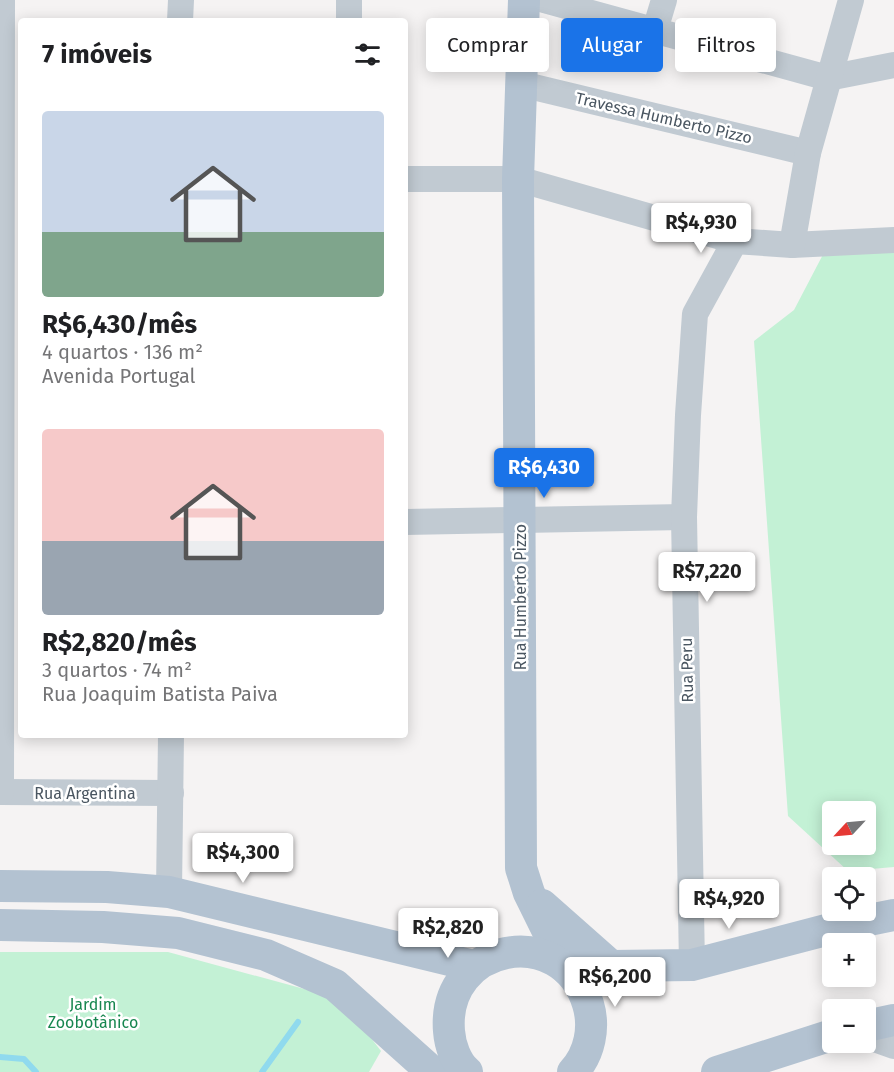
<!DOCTYPE html>
<html lang="pt">
<head>
<meta charset="utf-8">
<style>
	body { margin:0; font-family:"Fira Sans",sans-serif; background:#f6f6f6; color:#202124; height:100vh; display:flex; flex-direction:column; font-size:22px; white-space:nowrap }
	* { box-sizing:border-box; margin:0 }
	p { font-size:20px; color:#757577 }
	.icon { flex:none; width:33px; height:33px; fill:none; stroke:currentColor; stroke-width:2; stroke-linecap:round; stroke-linejoin:round }
	.map { position:relative; flex:1; overflow:hidden }
	.side { position:absolute; left:18px; top:18px; width:390px; height:720px; display:flex; flex-direction:column; background:#fff; border-radius:6px; box-shadow:0 3px 15px #0003 }
	.side>* { flex:none }
	.top-card { position:absolute; left:426px; top:18px; width:378px; height:54px; display:flex; gap:12px }
	.needle { width:39px; rotate:244deg }
	.buttons { position:absolute; left:822px; top:801px; display:grid; gap:12px }
	.buttons a { display:grid; place-items:center; width:54px; height:54px; border-radius:6px; background:#fff; box-shadow:0 3px 15px #0003; font-size:30px }
	.price { position:absolute; translate:-50% -51px; padding:0 14px; border-radius:6px; background:#fff; color:#222; font-size:20px; line-height:39px; filter:drop-shadow(0 2px 3px #0008) }
	.price::after { content:''; position:absolute; left:50%; top:36px; width:18px; height:14px; margin-left:-9px; background:inherit; clip-path:polygon(0 0,100% 0,50% 100%) }
	.price.current { background:#1a73e8; color:#fff }
	ul { padding:0; list-style:none }
	li { display:grid; align-content:center; gap:12px; height:318px; padding:0 24px }
	li span { display:grid; place-items:center; height:186px; border-radius:6px; color:#555 }
	li>.icon { margin-inline-start:auto }
	span .icon { width:108px; height:108px; fill:#fffc; stroke-width:1 }
	li b { font-size:26px }
	h2 { display:flex; justify-content:space-between; align-items:center; height:72px; padding:0 24px; font-size:26px }
	.tag { padding:0 21px; border-radius:6px; background:#fff; box-shadow:0 3px 15px #0003; font-size:21px; line-height:54px }
	.tag.current { background:#1a73e8; color:#fff }
	.map>svg:first-child { display:block }
</style>
</head>
<body>
<div class="map">
<svg width="894" height="1072" viewBox="0 0 894 1072">
	<rect width="100%" height="100%" fill="#f5f3f3"/>
	<g fill="#c3f1d5" fill-rule="evenodd">
		<path d="M829 243H894V867L848 871 788 816 754 341 794 310ZM832 812H866V844H832Z"/>
		<path d="M0 952H168L341 999 381 1051 369 1072H0Z"/>
	</g>
	<g fill="none" stroke-linecap="round" stroke-linejoin="round">
		<g stroke="#90daee" stroke-width="6">
			<path d="M0 1057 24 1059 36 1072"/>
			<path d="M262 1072 298 1022"/>
		</g>
		<g stroke="#c1cad2" stroke-width="26">
			<path d="M349 0V21"/>
			<path d="M544 0 828 78 894 65"/>
			<path d="M180 21 181 0"/>
			<path d="M655 30 664 0"/>
			<path d="M521 84 808 153"/>
			<path d="M405 179H518L735 241 792 245 894 240"/>
			<path d="M792 245 808 153 851 0"/>
			<path d="M405 522 684 517"/>
			<path d="M0 792 171 793"/>
			<path d="M1 792 2 0"/>
			<path d="M169 892 171 735"/>
			<path d="M692 965 684 517 688 415 695 314 735 241"/>
			<path d="M866 1036 894 1046"/>
		</g>
		<g stroke="#b3c2d1" stroke-width="32">
			<path d="M524 0 518 179 521 868 529 893 566 968"/>
			<path d="M0 886 107 887 169 892 474 966"/>
			<path d="M542 905 611 966"/>
			<path d="M0 925 103 927 178 933 266 955 335 985 430 1070 438 1072"/>
			<path d="M568 970 611 966 692 965 849 924 894 915"/>
			<path d="M866 1026 894 1020"/>
			<path d="M467 1072C456 1063 450 1045 449 1031 442 943 562 920 588 1004 595 1027 590 1054 573 1072"/>
			<path d="M717 1072 832 1035"/>
		</g>
	</g>
	<g text-anchor="middle" dominant-baseline="central" stroke-width="5" stroke-linejoin="round" paint-order="stroke">
		<g font-size="16" fill="#4a5661" stroke="#fff">
			<text transform="translate(664 118) rotate(13)">Travessa Humberto Pizzo</text>
			<text transform="translate(520 597) rotate(-90)">Rua Humberto Pizzo</text>
			<text transform="translate(687 670) rotate(-91)">Rua Peru</text>
			<text x="85" y="793">Rua Argentina</text>
		</g>
		<g font-size="16" fill="#17864f" stroke="#fff">
			<text x="93" y="1004">Jardim<tspan x="93" dy="18">Zoobotânico</tspan></text>
		</g>
	</g>
</svg>
<div class="buttons">
<a><svg class="needle" viewBox="-14 -14 28 28"><path d="M0-13l5 13h-10z" fill="#e53935"/><path d="M0 13l5-13h-10z" fill="#757577"/></svg></a>
<a><svg class="icon" aria-label="locate" viewBox="0 0 24 24"><circle cx="12" cy="12" r="6"/><path d="M12 2v4M12 18v4M2 12h4M18 12h4"/></svg></a>
<a>+</a>
<a>−</a>
</div>
<b class="price" style="left:701px;top:254px">R$4,930</b>
<b class="price current" style="left:544px;top:499px">R$6,430</b>
<b class="price" style="left:707px;top:603px">R$7,220</b>
<b class="price" style="left:243px;top:884px">R$4,300</b>
<b class="price" style="left:729px;top:930px">R$4,920</b>
<b class="price" style="left:448px;top:959px">R$2,820</b>
<b class="price" style="left:615px;top:1008px">R$6,200</b>
<div class="top-card">
<a class="tag">Comprar</a>
<a class="tag current">Alugar</a>
<a class="tag">Filtros</a>
</div>
<section class="side">
<h2>7 imóveis<svg class="icon" aria-label="filters" viewBox="0 0 24 24"><path d="M4 7h16M4 17h16"/><circle cx="9" cy="7" r="2"/><circle cx="15" cy="17" r="2"/></svg></h2>
<ul>
<li><span style="background:linear-gradient(#c9d6e8 65%,#7fa58c 0)"><svg class="icon" aria-label="home" viewBox="0 0 24 24"><path d="M3 11l9-7 9 7M6 9v11h12V9"/></svg></span><div><b>R$6,430/mês</b><p>4 quartos · 136 m²</p><p>Avenida Portugal</p></div></li>
<li><span style="background:linear-gradient(#f6c9c9 60%,#9aa5b1 0)"><svg class="icon" aria-label="home" viewBox="0 0 24 24"><path d="M3 11l9-7 9 7M6 9v11h12V9"/></svg></span><div><b>R$2,820/mês</b><p>3 quartos · 74 m²</p><p>Rua Joaquim Batista Paiva</p></div></li>
</ul>
</section>
</div>
</body>
</html>
